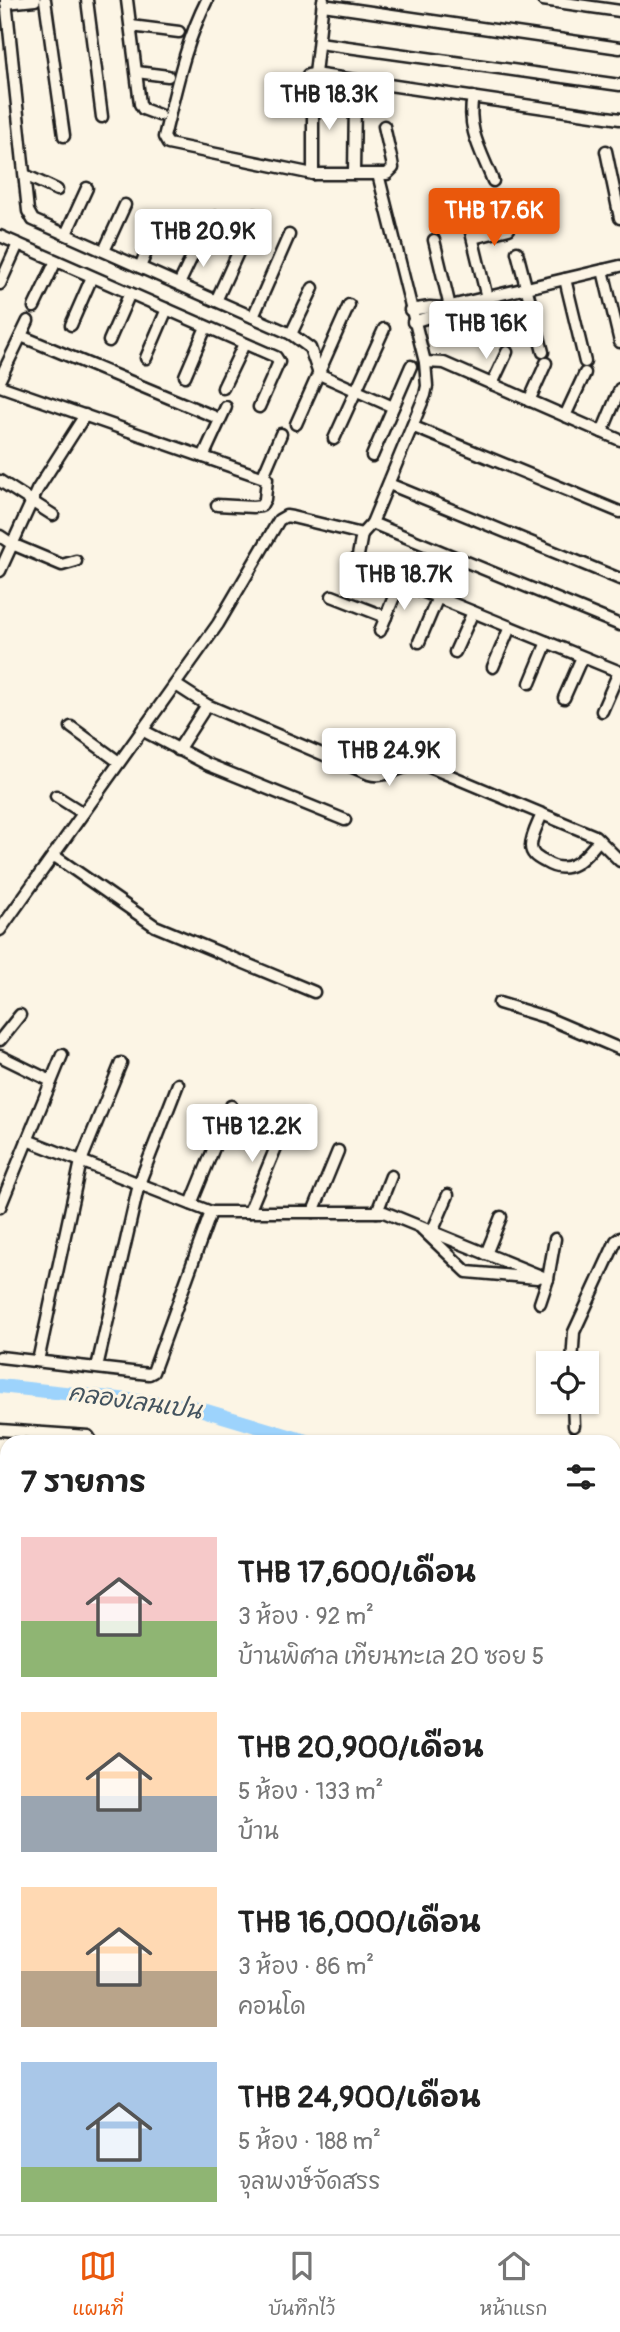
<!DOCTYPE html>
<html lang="th">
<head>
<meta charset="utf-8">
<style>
	body { margin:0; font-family:Pangolin,"Playpen Sans Thai",sans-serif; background:#f6f6f6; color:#222; height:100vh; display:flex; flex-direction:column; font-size:26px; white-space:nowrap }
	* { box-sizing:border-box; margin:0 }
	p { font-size:23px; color:#767676 }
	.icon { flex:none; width:38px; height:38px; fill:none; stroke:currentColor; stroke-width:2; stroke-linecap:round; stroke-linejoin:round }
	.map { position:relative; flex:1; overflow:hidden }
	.drawer { position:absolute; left:0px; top:1435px; width:621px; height:800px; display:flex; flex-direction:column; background:#fff; border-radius:21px 21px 0 0; box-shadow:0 2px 5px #0004 }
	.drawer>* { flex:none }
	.controls { position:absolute; left:536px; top:1351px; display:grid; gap:14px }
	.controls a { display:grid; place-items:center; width:63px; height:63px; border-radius:0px; background:#fff; box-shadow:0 2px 5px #0004; font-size:35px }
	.price { position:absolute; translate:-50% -60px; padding:0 16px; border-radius:7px; background:#fff; color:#222; font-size:23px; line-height:46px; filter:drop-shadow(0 2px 4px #0008) }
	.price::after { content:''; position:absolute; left:50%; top:42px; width:21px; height:16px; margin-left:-10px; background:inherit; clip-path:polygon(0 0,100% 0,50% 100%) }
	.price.active { background:#ea580c; color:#fff }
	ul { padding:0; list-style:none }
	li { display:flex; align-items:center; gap:21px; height:175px; padding:0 21px }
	li span { display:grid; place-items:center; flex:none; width:196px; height:140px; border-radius:0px; color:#555 }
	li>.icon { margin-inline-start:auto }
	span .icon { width:84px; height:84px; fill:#fffc; stroke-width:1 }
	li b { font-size:30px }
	h2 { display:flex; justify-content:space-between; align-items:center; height:84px; padding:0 21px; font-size:30px }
	.menu { display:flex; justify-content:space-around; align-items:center; height:98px; border-top:2px solid #e0e0e0; background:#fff; font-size:19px; color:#767676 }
	.menu a { display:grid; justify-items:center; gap:4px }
	.menu .active { color:#ea580c }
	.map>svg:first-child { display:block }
</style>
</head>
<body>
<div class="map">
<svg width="620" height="2234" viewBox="0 0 620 2234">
	<rect width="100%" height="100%" fill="#fcf5e5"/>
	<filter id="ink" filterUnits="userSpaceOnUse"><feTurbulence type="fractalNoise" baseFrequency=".0143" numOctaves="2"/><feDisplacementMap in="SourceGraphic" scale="14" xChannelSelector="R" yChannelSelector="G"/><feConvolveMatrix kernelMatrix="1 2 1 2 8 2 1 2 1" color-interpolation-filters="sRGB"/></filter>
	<g filter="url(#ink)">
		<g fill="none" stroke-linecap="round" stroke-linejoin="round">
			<g stroke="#9dd3fc" stroke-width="14">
				<path d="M0 1386 193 1407 309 1442"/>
				<path d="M614 1515 620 1516"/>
			</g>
			<defs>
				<g id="minor">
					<path d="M6 0 28 211 33 220 291 334 310 348 319 374 393 407"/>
					<path d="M45 0 64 136"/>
					<path d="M87 0 102 117"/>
					<path d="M127 0 140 104 143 109 159 115"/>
					<path d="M207 0C185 43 176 90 164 137L168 144 313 174H387L393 168 392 162 384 126"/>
					<path d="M543 0 620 11"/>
					<path d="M6 3 35 0"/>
					<path d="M323 5 620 48"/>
					<path d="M131 26 179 32"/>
					<path d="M319 43 620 85"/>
					<path d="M137 72 168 76"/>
					<path d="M315 74 323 0"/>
					<path d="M305 84 308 75 314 74 620 119"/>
					<path d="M313 89V174"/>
					<path d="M473 97C466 128 482 153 493 181"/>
					<path d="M606 151 620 218"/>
					<path d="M354 174 355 100"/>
					<path d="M378 174 425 362 427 386 425 395 372 523 362 534 357 561 400 582 620 672"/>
					<path d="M25 175 57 190"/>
					<path d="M216 217 247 232"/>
					<path d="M469 224 487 298 501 338"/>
					<path d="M66 234 87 188"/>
					<path d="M0 236 276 357 279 362 259 407"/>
					<path d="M473 238 509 229"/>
					<path d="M434 240 450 307"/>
					<path d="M104 251 125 205"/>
					<path d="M517 252 543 352"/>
					<path d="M140 267 159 222"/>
					<path d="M603 270 620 342"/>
					<path d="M565 279 585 362"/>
					<path d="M0 284 18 244"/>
					<path d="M179 284 200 240"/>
					<path d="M216 301 255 215"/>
					<path d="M34 307 56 261"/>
					<path d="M410 310 430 307 442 308 620 266"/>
					<path d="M253 317 289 235"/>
					<path d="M413 322 432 316 442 308"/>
					<path d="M71 325 92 277"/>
					<path d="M291 334 313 288"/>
					<path d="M21 336 220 419"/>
					<path d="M109 341 130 293"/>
					<path d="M146 358 167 309"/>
					<path d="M425 362 444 363 620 440"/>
					<path d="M185 376 206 327"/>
					<path d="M0 379 28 321"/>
					<path d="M492 384 507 352"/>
					<path d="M0 386 267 479 265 499 261 506 253 507 217 505"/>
					<path d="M223 388 244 344"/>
					<path d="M529 401 546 363"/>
					<path d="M565 416 585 373"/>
					<path d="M296 424 349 305"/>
					<path d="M414 427 620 512"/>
					<path d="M602 432 620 389"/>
					<path d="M334 439 384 329"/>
					<path d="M372 456 411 366"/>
					<path d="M203 457 226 407"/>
					<path d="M263 476 281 434"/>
					<path d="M0 481 53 515"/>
					<path d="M389 484 620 579"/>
					<path d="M372 523 620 625"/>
					<path d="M0 536 12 544 62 565 76 561"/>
					<path d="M0 571 37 490 85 415"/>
					<path d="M332 596 386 617"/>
					<path d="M380 631 400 582"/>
					<path d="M419 642 438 597"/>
					<path d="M455 652 473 612"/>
					<path d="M493 667 510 627"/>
					<path d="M530 683 547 642"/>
					<path d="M176 685 207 705 369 774C388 780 404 761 425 765L595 836 620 861"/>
					<path d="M564 698 582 657"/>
					<path d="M602 711 619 672"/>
					<path d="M71 727 119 762"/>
					<path d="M142 730 207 764 345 820"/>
					<path d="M178 750 207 705"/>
					<path d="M56 796 83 813"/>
					<path d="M542 814C538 824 531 836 531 846 531 855 538 858 545 862 569 877 584 859 599 840"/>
					<path d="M53 855 155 926 314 992"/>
					<path d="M0 930 218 624 279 520 286 516 292 517 362 534"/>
					<path d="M499 1003 545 1017 620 1049"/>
					<path d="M0 1040 20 1015"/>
					<path d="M0 1056 51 1081"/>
					<path d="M27 1140 211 1212H384L548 1279"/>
					<path d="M191 1204 231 1106"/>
					<path d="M0 1207 62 1055"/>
					<path d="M249 1212 284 1128"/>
					<path d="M313 1212 338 1151"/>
					<path d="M377 1212 391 1176"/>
					<path d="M422 1229 467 1272 537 1278"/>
					<path d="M432 1232 448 1195"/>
					<path d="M486 1254 501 1217"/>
					<path d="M540 1303 548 1279 555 1239"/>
					<path d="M0 1357 149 1374 153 1372 211 1212"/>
					<path d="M38 1361 81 1161 121 1063"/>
					<path d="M572 1363 574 1332 616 1241 620 1238"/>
					<path d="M97 1367 139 1184 178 1084"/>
					<path d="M573 1402 574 1426"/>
					<path d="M0 1430 88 1436 92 1442"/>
					<path d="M0 1574H7"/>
					<path d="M614 1744 620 1741"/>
					<path d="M614 1840 620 1831"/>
					<path d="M614 1924 620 1915"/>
					<path d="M0 2071 7 2065"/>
					<path d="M96 2234 101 2228"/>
					<path d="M427 2234 428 2228"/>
				</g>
				<g id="tertiary">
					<path d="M0 1838 7 1841"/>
					<path d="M614 2077 620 2078"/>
				</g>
			</defs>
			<use href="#minor" stroke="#1c1c1c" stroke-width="15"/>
			<use href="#tertiary" stroke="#1c1c1c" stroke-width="18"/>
			<use href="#minor" stroke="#fcf5e5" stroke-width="10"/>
			<use href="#tertiary" stroke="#fcf5e5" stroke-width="12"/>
		</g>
	</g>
	<g text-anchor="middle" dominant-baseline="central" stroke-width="6" stroke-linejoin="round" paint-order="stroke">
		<g font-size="24" font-style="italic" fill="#43535f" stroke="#fcf5e5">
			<text transform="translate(135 1402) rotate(8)">คลองเลนเปน</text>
		</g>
	</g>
</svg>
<div class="controls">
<a><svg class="icon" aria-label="locate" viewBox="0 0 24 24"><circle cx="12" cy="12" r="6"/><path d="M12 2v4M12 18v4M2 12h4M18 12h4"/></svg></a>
</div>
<b class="price" style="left:329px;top:132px">THB 18.3K</b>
<b class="price active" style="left:494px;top:248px">THB 17.6K</b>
<b class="price" style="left:203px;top:269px">THB 20.9K</b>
<b class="price" style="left:486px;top:361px">THB 16K</b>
<b class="price" style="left:404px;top:612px">THB 18.7K</b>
<b class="price" style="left:389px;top:788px">THB 24.9K</b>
<b class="price" style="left:252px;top:1164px">THB 12.2K</b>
<section class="drawer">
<h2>7 รายการ<svg class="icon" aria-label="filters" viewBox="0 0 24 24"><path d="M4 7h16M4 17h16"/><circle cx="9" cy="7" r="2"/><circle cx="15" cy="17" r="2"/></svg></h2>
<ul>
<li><span style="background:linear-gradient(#f6c9c9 60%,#8fb573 0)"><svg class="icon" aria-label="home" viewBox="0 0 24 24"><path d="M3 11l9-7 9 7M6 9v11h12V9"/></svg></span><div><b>THB 17,600/เดือน</b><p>3 ห้อง · 92 m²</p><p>บ้านพิศาล เทียนทะเล 20 ซอย 5</p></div></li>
<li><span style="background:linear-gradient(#ffd9b3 60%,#9aa5b1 0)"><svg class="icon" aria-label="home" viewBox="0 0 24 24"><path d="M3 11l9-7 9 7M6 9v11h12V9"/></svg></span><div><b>THB 20,900/เดือน</b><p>5 ห้อง · 133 m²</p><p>บ้าน</p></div></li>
<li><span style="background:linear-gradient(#ffd9b3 60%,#b9a48a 0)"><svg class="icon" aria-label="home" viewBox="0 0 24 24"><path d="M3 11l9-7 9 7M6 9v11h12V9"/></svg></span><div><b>THB 16,000/เดือน</b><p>3 ห้อง · 86 m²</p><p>คอนโด</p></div></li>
<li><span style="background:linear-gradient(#a9c7e8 75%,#8fb573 0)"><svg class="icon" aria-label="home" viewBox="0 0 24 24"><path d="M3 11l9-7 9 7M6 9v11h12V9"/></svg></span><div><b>THB 24,900/เดือน</b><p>5 ห้อง · 188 m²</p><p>จุลพงษ์จัดสรร</p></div></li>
</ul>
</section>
</div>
<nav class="menu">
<a class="active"><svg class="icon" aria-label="map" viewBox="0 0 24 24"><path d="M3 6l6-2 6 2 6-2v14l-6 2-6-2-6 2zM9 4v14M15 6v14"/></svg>แผนที่</a>
<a><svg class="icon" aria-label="saved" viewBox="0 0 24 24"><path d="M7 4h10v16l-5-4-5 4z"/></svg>บันทึกไว้</a>
<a><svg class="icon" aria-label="home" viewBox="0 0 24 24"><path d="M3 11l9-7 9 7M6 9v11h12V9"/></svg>หน้าแรก</a>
</nav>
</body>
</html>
